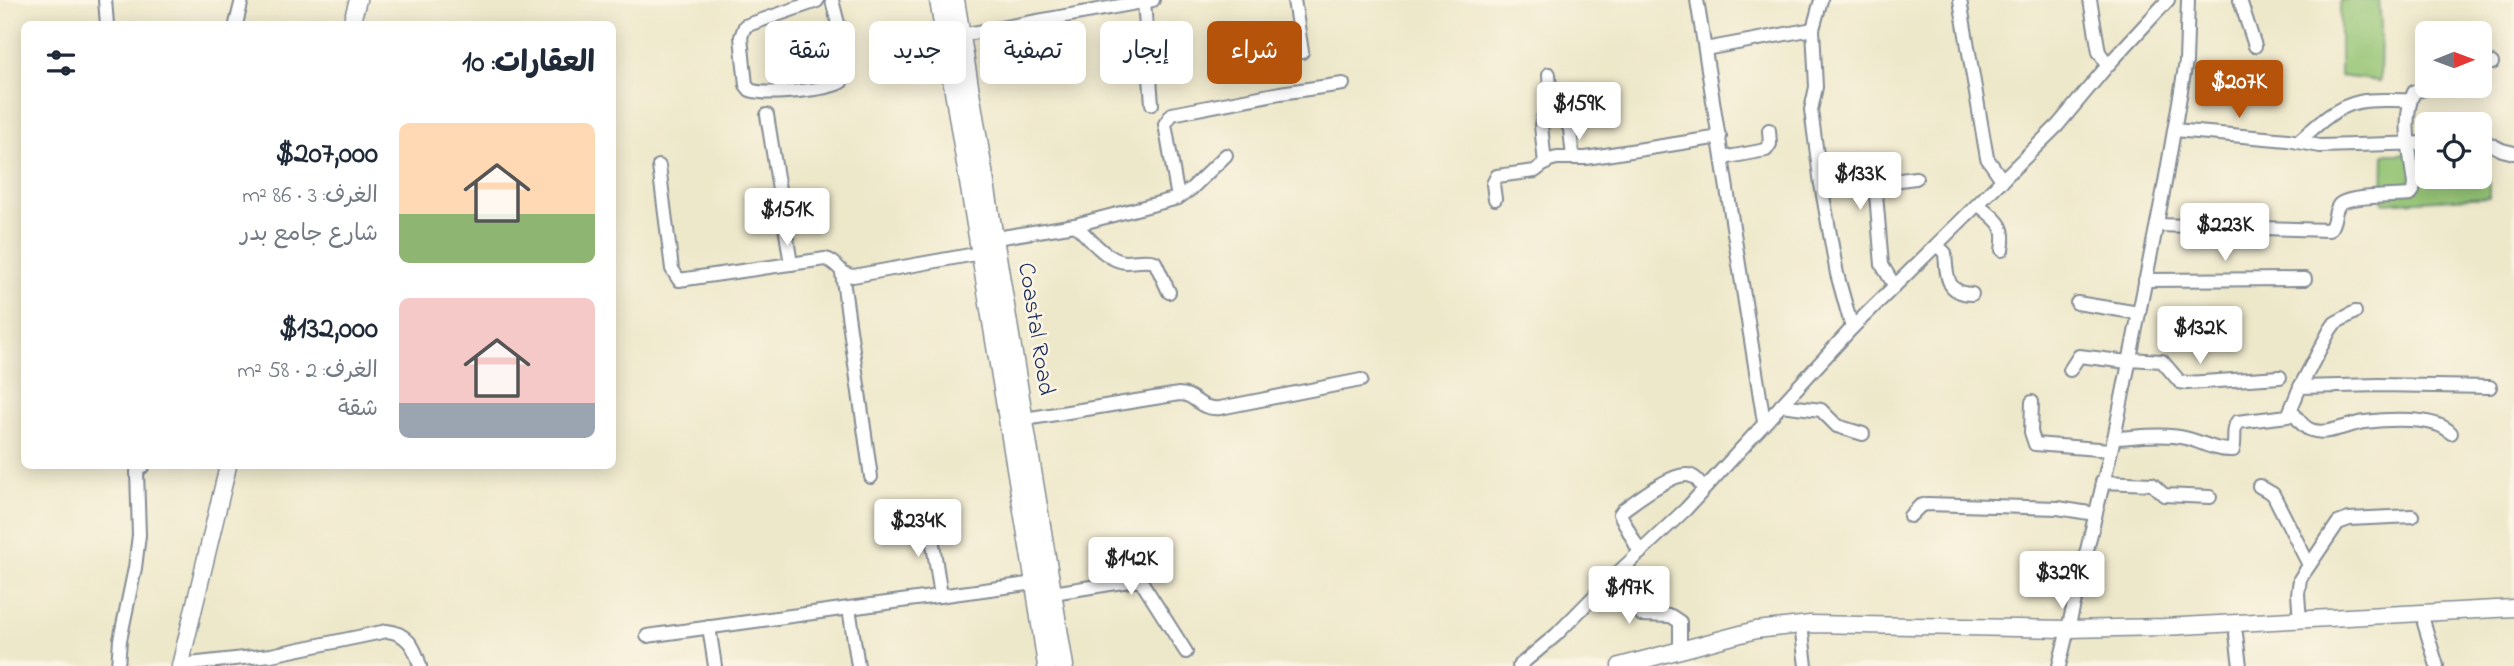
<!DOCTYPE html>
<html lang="ar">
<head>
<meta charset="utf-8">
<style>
	body { margin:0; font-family:"Indie Flower","Playpen Sans Arabic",sans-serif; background:#f2f2f3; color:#1f2937; direction:rtl; height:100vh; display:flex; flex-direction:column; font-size:26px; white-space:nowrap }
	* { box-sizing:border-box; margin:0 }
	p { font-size:23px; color:#747a83 }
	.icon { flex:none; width:38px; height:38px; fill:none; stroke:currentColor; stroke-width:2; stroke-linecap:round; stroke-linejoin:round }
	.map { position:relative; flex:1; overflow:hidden; direction:ltr }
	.details { position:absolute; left:21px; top:21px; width:595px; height:448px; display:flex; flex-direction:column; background:#fff; border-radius:10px; box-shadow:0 4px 18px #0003; direction:rtl }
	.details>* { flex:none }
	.top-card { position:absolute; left:637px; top:21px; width:665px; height:63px; direction:rtl; display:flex; gap:14px }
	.needle { width:46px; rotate:89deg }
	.tools { position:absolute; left:2415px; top:21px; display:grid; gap:14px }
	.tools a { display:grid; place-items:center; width:77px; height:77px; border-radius:10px; background:#fff; box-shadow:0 4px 18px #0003; font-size:35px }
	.price { position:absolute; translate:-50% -60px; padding:0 16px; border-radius:7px; background:#fff; color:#222; font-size:23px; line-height:46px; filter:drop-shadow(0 2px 4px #0008) }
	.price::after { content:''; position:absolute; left:50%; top:42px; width:21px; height:16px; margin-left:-10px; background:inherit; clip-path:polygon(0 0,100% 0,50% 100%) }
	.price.active { background:#b45309; color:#fff }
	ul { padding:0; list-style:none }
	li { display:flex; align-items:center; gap:21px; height:175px; padding:0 21px }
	li span { display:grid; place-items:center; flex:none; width:196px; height:140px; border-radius:10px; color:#555 }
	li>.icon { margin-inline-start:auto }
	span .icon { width:84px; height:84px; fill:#fffc; stroke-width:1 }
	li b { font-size:30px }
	h2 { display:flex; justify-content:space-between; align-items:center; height:84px; padding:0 21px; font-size:30px }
	.chip { padding:0 24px; border-radius:10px; background:#fff; box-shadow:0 4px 18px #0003; font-size:24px; line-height:63px }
	.chip.active { background:#b45309; color:#fff }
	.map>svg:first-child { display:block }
</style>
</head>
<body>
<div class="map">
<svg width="2514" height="666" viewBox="0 0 2514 666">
	<rect width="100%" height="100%" fill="#fcf5e5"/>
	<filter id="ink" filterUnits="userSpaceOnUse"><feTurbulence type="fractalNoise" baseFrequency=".0143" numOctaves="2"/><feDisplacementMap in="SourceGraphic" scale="14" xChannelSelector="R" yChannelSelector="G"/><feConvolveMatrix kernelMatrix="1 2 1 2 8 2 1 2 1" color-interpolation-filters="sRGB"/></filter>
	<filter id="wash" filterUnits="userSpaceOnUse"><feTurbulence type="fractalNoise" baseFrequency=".00686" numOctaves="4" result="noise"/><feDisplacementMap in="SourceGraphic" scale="28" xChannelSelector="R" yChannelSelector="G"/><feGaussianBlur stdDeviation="1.57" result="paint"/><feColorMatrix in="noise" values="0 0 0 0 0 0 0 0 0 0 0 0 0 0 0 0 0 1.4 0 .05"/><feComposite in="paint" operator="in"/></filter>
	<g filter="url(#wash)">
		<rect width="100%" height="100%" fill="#eee8cb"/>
		<g fill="#94c474" stroke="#587a69" stroke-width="2">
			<path d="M2340 0H2379L2381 25 2380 81 2340 76Z"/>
			<path d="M2480 153H2486L2489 160V197L2383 203 2384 154H2427V177H2480Z"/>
		</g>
	</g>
	<g filter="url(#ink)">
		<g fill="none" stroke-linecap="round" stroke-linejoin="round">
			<defs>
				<g id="minor">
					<path d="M105 0 107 24"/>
					<path d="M1294 0 1302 52"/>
					<path d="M1697 0 1764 422"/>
					<path d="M1821 0 1813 29 1816 87 1811 110 1821 184 1837 274 1852 328"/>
					<path d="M1960 0 1987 158 2003 181"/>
					<path d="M2090 0 2099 52 2108 65"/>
					<path d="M2240 0 2255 46"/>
					<path d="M817 1 745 26 741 37 746 85 750 90C765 96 828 90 841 82 851 64 837 21 832 0"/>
					<path d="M1144 1 1152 104"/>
					<path d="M236 24 242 0"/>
					<path d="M961 35 1153 0"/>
					<path d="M1705 49 1813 29"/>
					<path d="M2480 64 2492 63"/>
					<path d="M1549 74 1550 91 1570 129 1573 158"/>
					<path d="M767 115 791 264"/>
					<path d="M2174 130 2288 140 2320 146 2427 143"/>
					<path d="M2480 139 2502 150 2514 153"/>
					<path d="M2298 142C2316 126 2335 107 2359 102 2375 98 2394 101 2410 100"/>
					<path d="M1723 158 1766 150 1770 144 1769 130"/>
					<path d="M1545 164 1541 125 1550 91"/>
					<path d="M659 166 672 269 679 280 825 259C838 261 839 275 853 276L981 253"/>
					<path d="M1178 198 1165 124 1172 114 1280 93 1343 84"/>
					<path d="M1495 199 1493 184 1497 176 1535 171 1549 160 1557 158H1586L1720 137"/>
					<path d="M1979 205C1997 221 2007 224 2002 250"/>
					<path d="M1075 225C1089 237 1106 261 1126 262 1136 262 1145 259 1155 262L1169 292"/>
					<path d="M2157 225 2329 230C2336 223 2333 213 2339 205 2347 195 2395 197 2410 195L2413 191 2414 184C2411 156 2401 119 2414 92L2436 86"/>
					<path d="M996 238 1075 225 1178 198 1191 189 1226 155"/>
					<path d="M1938 246 1945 253C1947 275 1945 293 1972 294"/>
					<path d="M842 273 871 477"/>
					<path d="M2145 280 2305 279"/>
					<path d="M1894 285 1882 265 1876 194C1883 180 1902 180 1916 178"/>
					<path d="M2077 303 2139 313"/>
					<path d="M2129 359 2162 361 2180 382 2187 383 2280 377"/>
					<path d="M2070 370 2079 356 2128 362"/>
					<path d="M2300 387 2330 330 2335 323 2355 312"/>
					<path d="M2032 402 2031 432 2035 444 2110 450"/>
					<path d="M1781 405 1821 410 1837 426 1863 434"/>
					<path d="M2291 410C2297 417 2302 427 2311 430 2327 436 2348 424 2365 422 2387 419 2436 416 2451 433"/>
					<path d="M1025 419 1179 394C1197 394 1197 410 1220 408L1361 380"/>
					<path d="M2114 438C2137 437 2163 433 2185 438 2203 442 2215 451 2233 450 2236 441 2232 430 2237 422L2288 416 2300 387 2379 385 2490 387"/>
					<path d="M2102 482 2152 484 2164 495 2210 497"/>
					<path d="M2259 486 2273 494 2309 565"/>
					<path d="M1910 516 1920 506 1927 504 2058 508 2095 514"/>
					<path d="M929 518 941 596"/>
					<path d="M1640 553 1620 514 1623 510C1637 500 1669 475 1686 475 1695 475 1699 482 1703 488"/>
					<path d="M1626 566C1635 576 1637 600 1642 615L1671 616 1680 622V649"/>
					<path d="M1053 593 1129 581H1141L1186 652"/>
					<path d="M849 608 1035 583"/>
					<path d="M2300 621 2298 594 2300 579 2338 523 2349 519 2412 516"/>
					<path d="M2424 623 2437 666"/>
					<path d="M709 627 715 666"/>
					<path d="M1802 633 1806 666"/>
					<path d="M2236 634 2240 666"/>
					<path d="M647 636 849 608 858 666"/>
					<path d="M180 665 271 655 387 631C407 633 415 647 420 666"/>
					<path d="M118 666 120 640 135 568 139 535 137 471 143 466"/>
					<path d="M1519 666 1556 635 1607 583 1686 509 1852 328 2058 125 2108 65 2168 0"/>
					<path d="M2059 666 2114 438 2164 188 2186 62 2188 0"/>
				</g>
				<g id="major">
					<path d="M351 24 358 0"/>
					<path d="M180 666 228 466"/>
					<path d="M1620 666 1756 630 1810 624 2068 629 2164 627 2514 608"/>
				</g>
				<g id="highway">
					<path d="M939 0 1035 583 1047 666"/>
					<path d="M955 0 1064 666"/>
				</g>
			</defs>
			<use href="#minor" stroke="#848c94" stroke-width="16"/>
			<use href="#major" stroke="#848c94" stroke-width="19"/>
			<use href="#highway" stroke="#848c94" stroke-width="21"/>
			<use href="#minor" stroke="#fff" stroke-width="12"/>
			<use href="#major" stroke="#fff" stroke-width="16"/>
			<use href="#highway" stroke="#fff" stroke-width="18"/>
		</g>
	</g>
	<g text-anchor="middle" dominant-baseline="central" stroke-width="5" stroke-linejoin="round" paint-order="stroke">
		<g font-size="24" fill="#1b2f5e" stroke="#fcf5e5">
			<text transform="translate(1035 329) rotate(81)">Coastal Road</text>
		</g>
	</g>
</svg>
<div class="tools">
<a><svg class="needle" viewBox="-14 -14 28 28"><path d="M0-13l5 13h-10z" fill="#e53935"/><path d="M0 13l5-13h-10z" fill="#747a83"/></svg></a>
<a><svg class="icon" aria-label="locate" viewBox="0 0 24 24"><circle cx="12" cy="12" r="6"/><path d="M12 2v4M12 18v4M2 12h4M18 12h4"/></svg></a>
</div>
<b class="price active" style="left:2239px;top:120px">$207K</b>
<b class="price" style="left:1579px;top:142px">$159K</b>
<b class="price" style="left:1860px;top:212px">$133K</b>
<b class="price" style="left:787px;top:248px">$151K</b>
<b class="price" style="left:2225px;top:263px">$223K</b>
<b class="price" style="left:2200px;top:366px">$132K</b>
<b class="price" style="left:918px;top:559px">$234K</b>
<b class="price" style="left:1131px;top:597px">$142K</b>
<b class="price" style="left:2062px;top:611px">$329K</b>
<b class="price" style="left:1629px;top:626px">$197K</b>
<div class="top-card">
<a class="chip active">شراء</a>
<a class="chip">إيجار</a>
<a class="chip">تصفية</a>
<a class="chip">جديد</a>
<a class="chip">شقة</a>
</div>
<section class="details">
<h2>العقارات: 10<svg class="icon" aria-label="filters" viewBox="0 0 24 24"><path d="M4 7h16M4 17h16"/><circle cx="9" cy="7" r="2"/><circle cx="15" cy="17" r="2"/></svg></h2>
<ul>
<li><span style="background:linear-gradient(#ffd9b3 65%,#8fb573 0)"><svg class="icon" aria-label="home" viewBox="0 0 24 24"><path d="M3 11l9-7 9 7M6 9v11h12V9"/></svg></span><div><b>$207,000</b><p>الغرف: 3 · 86 m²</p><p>شارع جامع بدر</p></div></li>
<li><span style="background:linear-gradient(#f6c9c9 75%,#9aa5b1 0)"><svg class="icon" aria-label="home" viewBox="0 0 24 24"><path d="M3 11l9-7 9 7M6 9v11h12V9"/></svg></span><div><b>$132,000</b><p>الغرف: 2 · 58 m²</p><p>شقة</p></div></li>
</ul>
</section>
</div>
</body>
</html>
